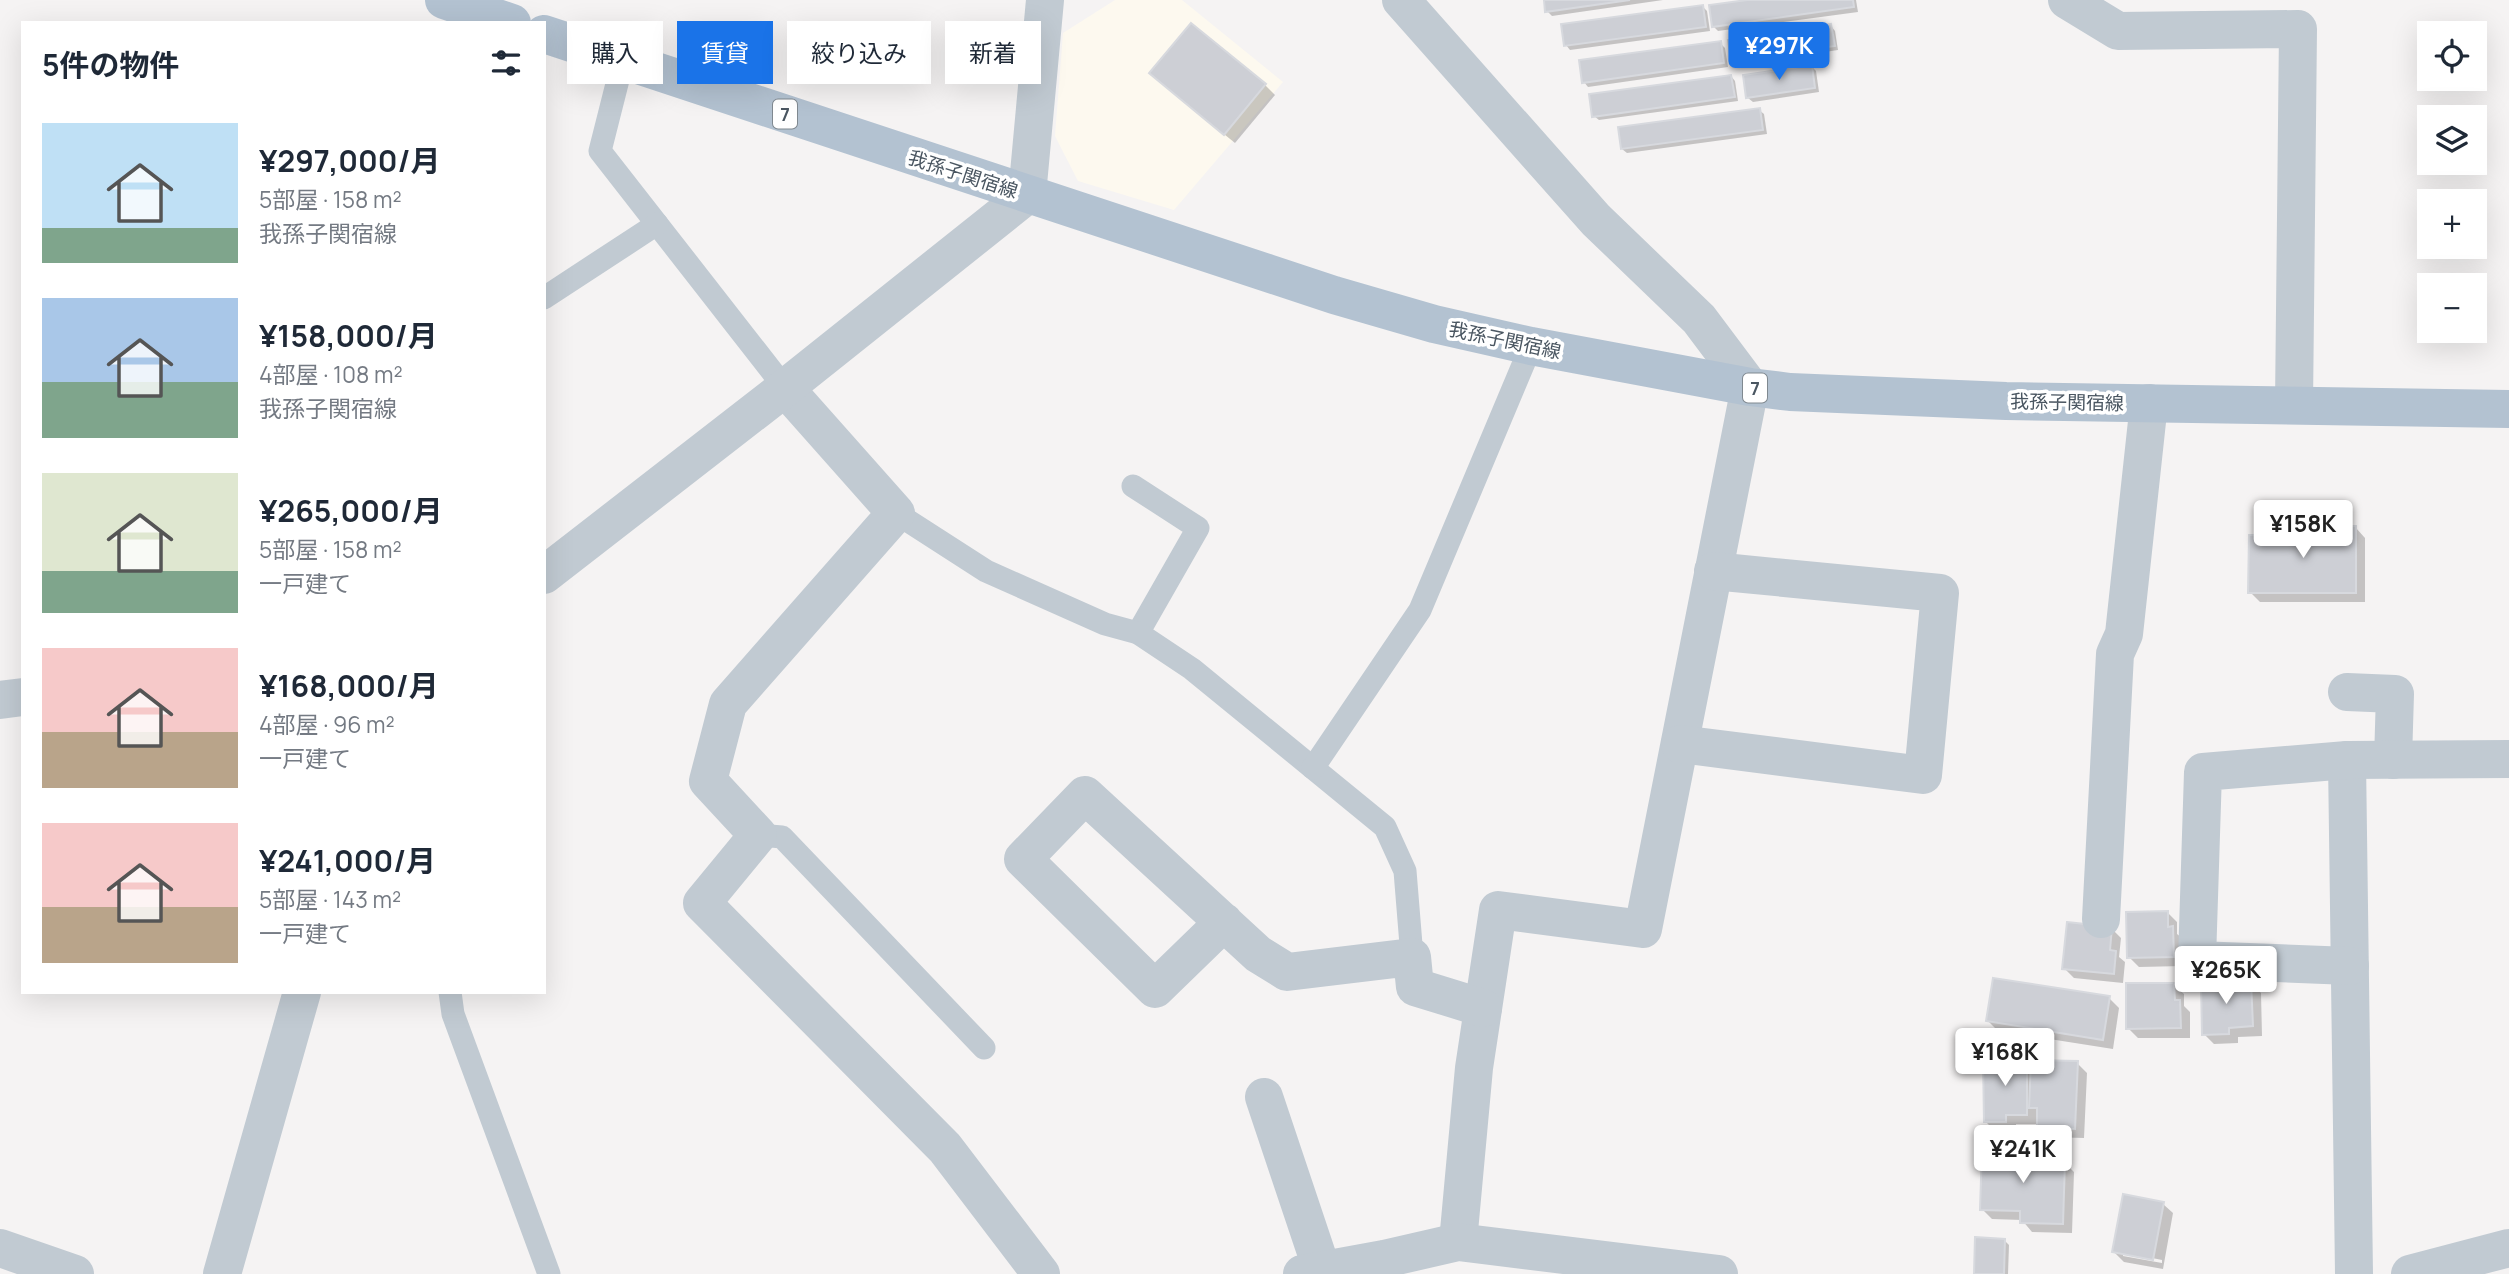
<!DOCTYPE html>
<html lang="ja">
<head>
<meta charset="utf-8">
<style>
	body { margin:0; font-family:Manrope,"Noto Sans JP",sans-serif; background:#f2f2f3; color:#1f2937; height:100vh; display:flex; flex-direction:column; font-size:26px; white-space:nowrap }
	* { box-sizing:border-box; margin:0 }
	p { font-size:23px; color:#747a83 }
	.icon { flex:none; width:38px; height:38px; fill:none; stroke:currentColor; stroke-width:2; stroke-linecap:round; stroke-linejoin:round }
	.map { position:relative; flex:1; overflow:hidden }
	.drawer { position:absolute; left:21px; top:21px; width:525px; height:973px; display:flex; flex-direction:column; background:#fff; border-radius:0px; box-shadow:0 7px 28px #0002 }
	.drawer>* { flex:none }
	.guide { position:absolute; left:567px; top:21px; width:665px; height:63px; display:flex; gap:14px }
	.fabs { position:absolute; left:2417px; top:21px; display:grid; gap:14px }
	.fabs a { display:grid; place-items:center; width:70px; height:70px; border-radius:0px; background:#fff; box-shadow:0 7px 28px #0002; font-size:35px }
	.price { position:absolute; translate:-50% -60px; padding:0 16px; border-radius:7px; background:#fff; color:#222; font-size:23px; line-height:46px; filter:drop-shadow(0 2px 4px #0008) }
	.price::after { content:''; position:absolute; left:50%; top:42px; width:21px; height:16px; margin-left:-10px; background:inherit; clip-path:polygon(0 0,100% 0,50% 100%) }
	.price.current { background:#1a73e8; color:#fff }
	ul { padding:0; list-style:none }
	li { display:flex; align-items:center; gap:21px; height:175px; padding:0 21px }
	li span { display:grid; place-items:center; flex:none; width:196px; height:140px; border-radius:0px; color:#555 }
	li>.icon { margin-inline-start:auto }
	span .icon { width:84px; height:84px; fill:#fffc; stroke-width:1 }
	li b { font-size:30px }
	h2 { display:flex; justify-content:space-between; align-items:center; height:84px; padding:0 21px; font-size:30px }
	.pill { padding:0 24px; border-radius:0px; background:#fff; box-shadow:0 7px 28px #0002; font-size:24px; line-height:63px }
	.pill.current { background:#1a73e8; color:#fff }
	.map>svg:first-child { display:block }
</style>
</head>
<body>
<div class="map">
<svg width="2509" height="1274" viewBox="0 0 2509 1274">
	<rect width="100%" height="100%" fill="#f5f3f3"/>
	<path fill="#fdf9ef" d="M1115 0H1182L1283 82 1174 210 1078 181 1055 136 1063 33Z"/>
	<g fill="#0003" fill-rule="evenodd">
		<path d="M1545 0H1663L1552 16 1547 11Z"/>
		<path d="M1759 0H1856L1858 12 1718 31 1714 27Z"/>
		<path d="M1703 7 1707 11 1710 31 1570 50 1566 45Z"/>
		<path d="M1831 26 1835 31 1838 50 1737 65 1732 60Z"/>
		<path d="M1720 43 1725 48 1728 67 1588 87 1584 82Z"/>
		<path d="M1811 66 1816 71 1819 92 1753 102 1748 98Z"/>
		<path d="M1731 76 1735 81 1738 101 1599 120 1594 116Z"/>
		<path d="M1161 83 1265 85 1275 95 1235 143Z"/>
		<path d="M1759 110 1764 114 1767 134 1627 153 1622 149Z"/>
		<path d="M2356 528 2365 538V602H2260L2250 592 2271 536Z"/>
		<path d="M2167 912 2177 922V934L2182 938 2183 966 2139 967 2129 957Z"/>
		<path d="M2111 928 2121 938 2119 957 2125 962 2123 983 2074 978 2064 968Z"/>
		<path d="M2251 983 2261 993 2262 1036 2238 1037V1043L2214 1044 2204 1034Z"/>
		<path d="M2174 985 2184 994V1006L2190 1012V1038H2138L2128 1028Z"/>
		<path d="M2109 998 2119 1008 2113 1049 1998 1031 1988 1021Z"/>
		<path d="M2026 1059 2032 1066 2077 1063 2087 1073 2084 1138 2048 1137 2038 1127V1124H2016V1132L1995 1131 1985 1121Z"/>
		<path d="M2045 1152 2054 1162H2064L2074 1172 2072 1233 2032 1232 2022 1220 1992 1219 1982 1209Z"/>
		<path d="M2163 1204 2173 1213 2163 1269 2124 1262 2114 1252ZM2123 1252 2162 1260V1263L2123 1256Z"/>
		<path d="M2004 1240 2009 1245 2008 1274H1976Z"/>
	</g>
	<g fill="#cdcfd5" stroke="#d7d9de" stroke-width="2">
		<path d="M1544 0H1630L1545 12Z"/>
		<path d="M1747 0H1853L1854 7 1712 27 1709 5Z"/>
		<path d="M1703 5 1706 27 1564 46 1561 24Z"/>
		<path d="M1191 23 1266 84 1224 135 1149 73Z"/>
		<path d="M1831 24 1835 46 1731 61 1728 40Z"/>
		<path d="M1721 41 1724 63 1582 83 1579 60Z"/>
		<path d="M1812 65 1815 88 1746 98 1743 75Z"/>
		<path d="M1731 75 1735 97 1592 117 1589 94Z"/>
		<path d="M1760 108 1763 130 1621 149 1618 127Z"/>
		<path d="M2269 526H2356V593H2248L2249 535H2269Z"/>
		<path d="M2168 911V927L2173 926 2174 957 2127 958 2126 912Z"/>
		<path d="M2067 922 2112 927 2110 950 2116 951 2114 974 2062 969Z"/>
		<path d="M1993 978 2110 996 2103 1040 1986 1021Z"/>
		<path d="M2251 981 2253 1026 2229 1028V1034L2202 1035 2201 982Z"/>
		<path d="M2126 983H2174L2175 1000H2180L2181 1028 2126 1029Z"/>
		<path d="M1983 1057H2027V1115H2006V1122H1984Z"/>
		<path d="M2031 1060 2078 1061 2075 1129 2037 1128V1108H2029Z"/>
		<path d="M1982 1148 2045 1150V1160L2065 1161 2063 1224 2020 1223V1211L1980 1210Z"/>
		<path d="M2123 1194 2164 1202 2153 1260 2112 1252Z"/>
		<path d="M1975 1237 2005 1239 2004 1274H1974Z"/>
	</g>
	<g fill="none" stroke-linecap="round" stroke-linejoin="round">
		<g stroke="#c1cad2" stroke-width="23">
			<path d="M623 60 600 151 785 388"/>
			<path d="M544 298 657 224"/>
			<path d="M1133 486 1198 528 1138 633"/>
			<path d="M896 513 986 571 1105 624 1138 633 1192 669 1385 827 1405 871 1412 957"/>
			<path d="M1313 768 1420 610 1531 346"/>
			<path d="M758 835 782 837 984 1048"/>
			<path d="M450 992 453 1014 549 1274"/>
		</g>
		<g stroke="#c1cad2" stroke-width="38">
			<path d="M1401 0 1596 220 1699 319 1750 387 1643 929 1498 910 1474 1068 1458 1242"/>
			<path d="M2067 0 2118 31 2298 29 2294 405"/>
			<path d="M785 388 896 513 728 704 708 781 758 835 702 903 945 1148 1041 1274"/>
			<path d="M2347 692 2395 694 2393 760"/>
			<path d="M0 700 23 697"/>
			<path d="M1680 744 1923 775 1940 593 1713 571"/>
			<path d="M2347 760 2354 1274"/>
			<path d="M2101 919 2115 654 2124 634 2149 403"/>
			<path d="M1224 922 1155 989 1023 859 1085 795 1258 954 1287 972 1412 957 1415 987 1483 1008"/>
			<path d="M2350 966 2197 960 2203 772 2347 760 2509 759"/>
			<path d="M1264 1097 1322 1270"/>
			<path d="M0 1248 75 1274"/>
			<path d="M1302 1274 1384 1259 1458 1242 1719 1274"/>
			<path d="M2410 1274 2509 1248"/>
		</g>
		<g stroke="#c1cad2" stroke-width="38">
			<path d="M544 575 785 388 1027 195 1045 0"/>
			<path d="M222 1274 302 992"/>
		</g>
		<g stroke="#b3c2d1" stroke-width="38">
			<path d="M444 0 512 23"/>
			<path d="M544 34 1334 295 1434 324 1531 346 1750 387 1790 392 2006 401 2509 409"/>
		</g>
	</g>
	<g text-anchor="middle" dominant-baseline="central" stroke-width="7" stroke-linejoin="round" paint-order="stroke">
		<g fill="#fff" stroke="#808990" stroke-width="2">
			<rect x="773" y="99.5" width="24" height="29" rx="5"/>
			<rect x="1743" y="373.5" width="24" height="29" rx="5"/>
		</g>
		<g font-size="18" font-weight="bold" fill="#4a5661">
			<text x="785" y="114">7</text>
			<text x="1755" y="388">7</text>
		</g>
		<g font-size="19" fill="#4a5661" stroke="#fff">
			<text transform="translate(963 174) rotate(18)">我孫子関宿線</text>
			<text transform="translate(1505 340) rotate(12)">我孫子関宿線</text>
			<text transform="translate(2067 402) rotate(1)">我孫子関宿線</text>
		</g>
	</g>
</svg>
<div class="fabs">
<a><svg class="icon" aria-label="locate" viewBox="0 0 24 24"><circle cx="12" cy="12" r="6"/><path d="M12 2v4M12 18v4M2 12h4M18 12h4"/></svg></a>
<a><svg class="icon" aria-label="layers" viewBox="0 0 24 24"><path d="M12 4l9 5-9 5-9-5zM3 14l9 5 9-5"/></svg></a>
<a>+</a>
<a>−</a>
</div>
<b class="price current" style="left:1779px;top:82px">¥297K</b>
<b class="price" style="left:2303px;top:560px">¥158K</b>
<b class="price" style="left:2226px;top:1006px">¥265K</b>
<b class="price" style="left:2005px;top:1088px">¥168K</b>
<b class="price" style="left:2023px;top:1185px">¥241K</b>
<div class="guide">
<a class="pill">購入</a>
<a class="pill current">賃貸</a>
<a class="pill">絞り込み</a>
<a class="pill">新着</a>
</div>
<section class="drawer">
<h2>5件の物件<svg class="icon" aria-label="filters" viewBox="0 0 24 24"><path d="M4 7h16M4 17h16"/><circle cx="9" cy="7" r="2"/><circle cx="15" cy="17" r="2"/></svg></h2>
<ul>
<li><span style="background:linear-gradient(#bfe0f5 75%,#7fa58c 0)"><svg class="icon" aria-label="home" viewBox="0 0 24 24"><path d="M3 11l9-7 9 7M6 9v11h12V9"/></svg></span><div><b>¥297,000/月</b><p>5部屋 · 158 m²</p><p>我孫子関宿線</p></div></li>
<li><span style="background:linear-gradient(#a9c7e8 60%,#7fa58c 0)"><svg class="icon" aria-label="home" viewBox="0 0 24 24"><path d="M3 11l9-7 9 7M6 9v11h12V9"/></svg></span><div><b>¥158,000/月</b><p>4部屋 · 108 m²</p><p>我孫子関宿線</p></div></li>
<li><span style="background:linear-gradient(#dfe7d0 70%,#7fa58c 0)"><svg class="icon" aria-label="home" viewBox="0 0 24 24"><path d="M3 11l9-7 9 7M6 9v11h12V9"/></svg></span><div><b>¥265,000/月</b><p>5部屋 · 158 m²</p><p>一戸建て</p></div></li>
<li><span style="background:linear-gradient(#f6c9c9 60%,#b9a48a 0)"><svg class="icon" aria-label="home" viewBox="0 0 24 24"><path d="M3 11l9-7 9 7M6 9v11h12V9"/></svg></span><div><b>¥168,000/月</b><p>4部屋 · 96 m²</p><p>一戸建て</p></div></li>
<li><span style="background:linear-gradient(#f6c9c9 60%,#b9a48a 0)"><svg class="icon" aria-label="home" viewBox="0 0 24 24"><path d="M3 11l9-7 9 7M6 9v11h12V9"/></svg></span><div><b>¥241,000/月</b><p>5部屋 · 143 m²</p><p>一戸建て</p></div></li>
</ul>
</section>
</div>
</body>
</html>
